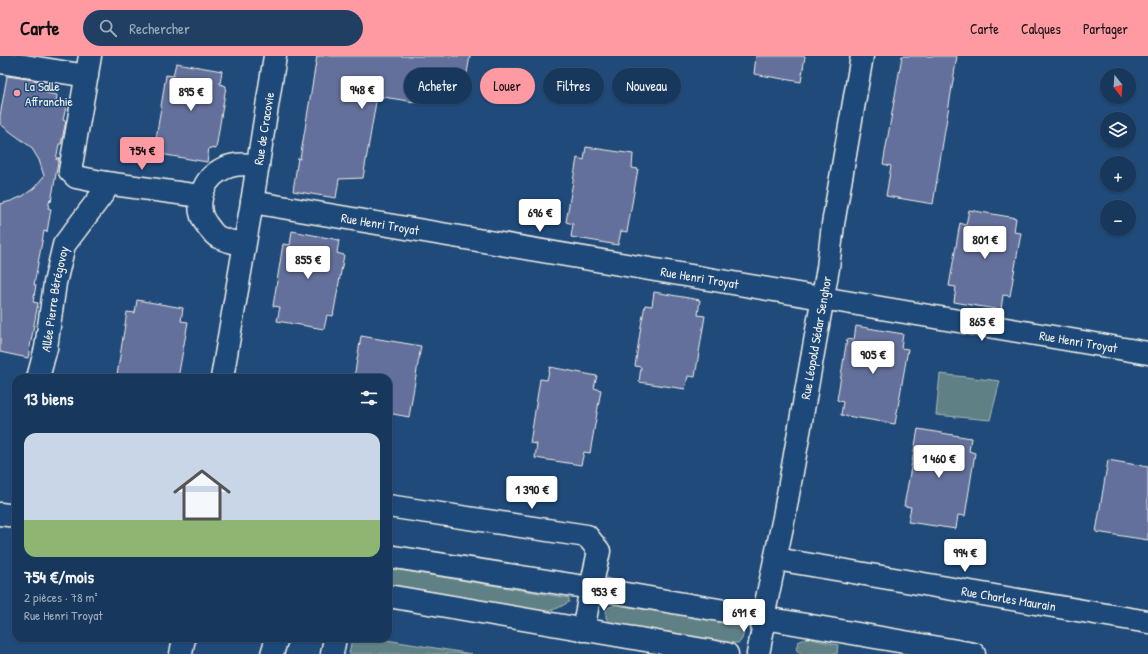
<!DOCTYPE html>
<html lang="fr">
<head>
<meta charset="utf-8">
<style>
	body { margin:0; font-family:"Patrick Hand",sans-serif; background:#203f62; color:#f1f3f6; height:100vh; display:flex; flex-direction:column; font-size:15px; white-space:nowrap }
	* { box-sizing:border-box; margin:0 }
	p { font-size:13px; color:#9eacbb }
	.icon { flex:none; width:22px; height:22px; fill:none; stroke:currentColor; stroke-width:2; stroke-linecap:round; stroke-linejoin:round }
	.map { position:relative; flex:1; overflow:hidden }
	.sheet { position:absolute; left:12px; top:318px; width:380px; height:268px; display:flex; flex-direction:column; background:#17385c; border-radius:12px; box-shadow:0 1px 3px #0004,0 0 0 1px #365272 }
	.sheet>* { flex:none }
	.banner { position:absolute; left:404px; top:12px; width:380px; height:36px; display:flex; gap:8px }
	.needle { width:26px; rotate:163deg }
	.buttons { position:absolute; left:1100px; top:12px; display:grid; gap:8px }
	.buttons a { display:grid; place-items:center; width:36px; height:36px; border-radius:50%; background:#17385c; box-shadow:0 1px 3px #0004,0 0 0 1px #365272; font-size:20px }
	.price { position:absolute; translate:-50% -34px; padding:0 9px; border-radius:4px; background:#fff; color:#222; font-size:13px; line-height:26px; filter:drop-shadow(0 1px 2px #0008) }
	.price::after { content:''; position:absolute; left:50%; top:24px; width:12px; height:9px; margin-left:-6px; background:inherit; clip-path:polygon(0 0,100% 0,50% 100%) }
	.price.on { background:#ff9aa2; color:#111 }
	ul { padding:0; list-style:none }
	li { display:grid; align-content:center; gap:8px; height:212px; padding:0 12px }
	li+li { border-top:1px solid #365272 }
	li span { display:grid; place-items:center; height:124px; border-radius:12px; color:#555 }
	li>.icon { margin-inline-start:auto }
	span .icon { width:72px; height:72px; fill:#fffc; stroke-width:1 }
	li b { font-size:17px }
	h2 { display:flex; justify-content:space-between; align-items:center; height:48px; padding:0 12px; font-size:17px }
	.chip { padding:0 14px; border-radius:18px; background:#17385c; box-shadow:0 1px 3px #0004,0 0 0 1px #365272; font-size:14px; line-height:36px }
	.chip.on { background:#ff9aa2; color:#111 }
	header { display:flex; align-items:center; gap:24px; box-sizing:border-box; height:56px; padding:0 20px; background:#ff9aa2; color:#111 }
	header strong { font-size:19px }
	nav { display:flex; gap:22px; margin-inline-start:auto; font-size:14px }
	.search { width:280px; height:36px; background:#203f62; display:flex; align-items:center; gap:10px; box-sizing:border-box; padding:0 14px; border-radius:22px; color:#9eacbb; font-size:15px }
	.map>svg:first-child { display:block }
</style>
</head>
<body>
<header>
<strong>Carte</strong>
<div class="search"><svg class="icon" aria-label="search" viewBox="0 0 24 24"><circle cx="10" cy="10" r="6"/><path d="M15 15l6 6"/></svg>Rechercher</div>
<nav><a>Carte</a><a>Calques</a><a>Partager</a></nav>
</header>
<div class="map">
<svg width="1148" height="598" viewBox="0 0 1148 598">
	<rect width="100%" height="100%" fill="#1f4a7a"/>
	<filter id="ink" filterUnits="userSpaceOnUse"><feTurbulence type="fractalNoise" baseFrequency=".025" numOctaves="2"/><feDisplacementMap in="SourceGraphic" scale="8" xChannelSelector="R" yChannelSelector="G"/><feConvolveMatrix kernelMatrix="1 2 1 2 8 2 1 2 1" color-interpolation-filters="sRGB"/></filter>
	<g filter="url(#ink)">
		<g fill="#5f8185" stroke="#aab9b6">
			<path d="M940 318 1000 325 990 364 936 359Z"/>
			<path d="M388 512 569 542V546L558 552 545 556 388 531Z"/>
			<path d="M617 549 734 567 744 576 742 583 739 587H731L612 569 606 562V555L609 551Z"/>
			<path d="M352 582H374L472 598H349Z"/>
			<path d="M807 582 838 589 837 598H800L796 593 798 586Z"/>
		</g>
		<g fill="#646f9b" stroke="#f4f1e8">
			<path d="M317 0H470L463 40 423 34 421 47 377 40 363 122 339 123 336 142 293 135 298 102 300 103Z"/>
			<path d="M756 0H805L801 26 754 18Z"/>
			<path d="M902 0H957L933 148 886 140 891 110 883 108Z"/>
			<path d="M176 7 222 15 220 28 226 30 216 93 209 92 207 106 160 98 162 85 156 83 166 19 173 20Z"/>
			<path d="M7 20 47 26 45 37 57 39 56 49 66 51 63 64 66 65 61 88H59L56 104 59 101 51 146 50 143 48 152 51 153 47 176 44 175 34 229H36L33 246 38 247 28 302 0 296V148L11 145 23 140 34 132 44 120 39 104 31 91 0 68V60Z"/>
			<path d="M586 91 633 98 632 112 638 113 627 176 621 175 618 189 571 181 573 168 566 166 577 102 584 104Z"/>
			<path d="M969 154 1016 162 1014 176 1021 177 1010 240 1003 239 1001 254 954 246 956 231 949 230 960 167 966 169Z"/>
			<path d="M292 175 339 184 337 197 344 199 333 260 327 259 324 273 277 265 280 251 273 250 283 188 290 189Z"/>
			<path d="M654 236 700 244 698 259 705 260 695 321 688 320 685 333 639 326 641 311 635 310 641 270 645 249 652 250Z"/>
			<path d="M137 244 183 252 181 265 188 266 178 322H124V320L117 319 127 256 135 257Z"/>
			<path d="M856 270 903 278 901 292 908 293 895 368 841 359 843 346 837 344 847 283 854 284Z"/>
			<path d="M361 280 421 290 409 361 388 357V322H354Z"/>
			<path d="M550 311 597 320 594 332 601 334 590 397 584 396 581 409 535 402 537 388 530 387 540 323 547 324Z"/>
			<path d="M918 373 971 382 969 395 975 397 965 460 958 459 956 473 908 466 911 451 904 450Z"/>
			<path d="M1108 404 1148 411V484L1096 476Z"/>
		</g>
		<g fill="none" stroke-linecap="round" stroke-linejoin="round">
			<defs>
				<g id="minor">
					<path d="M90 0 70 115 76 121 106 127 200 140"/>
					<path d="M0 6 87 20"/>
					<path id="s1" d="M252 146 1148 297"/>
					<path d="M244 189C236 186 225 185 218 181 214 179 210 173 207 169 194 153 201 126 219 115 230 108 245 107 258 110"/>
					<path id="s2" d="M38 322 46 292 55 227 64 189 104 136 106 127"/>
					<path id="s3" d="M222 322 252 146 275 0"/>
					<path d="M388 450 587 480 599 495 591 532"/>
					<path id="s4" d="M776 503 1148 566"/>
					<path id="s5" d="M765 562V552L784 461 828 212 833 168 862 0"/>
					<path d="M181 598 184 582"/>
					<path d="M272 598 277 582"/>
				</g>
				<g id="major">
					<path d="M0 458 16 460"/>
					<path d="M388 500 591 532 974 598"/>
					<path d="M388 540 727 598"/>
					<path d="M583 574 591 532"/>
					<path d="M332 598 335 582"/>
					<path d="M758 598 765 562"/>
				</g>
			</defs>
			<use href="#minor" stroke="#f4f1e8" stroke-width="25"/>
			<use href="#major" stroke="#f4f1e8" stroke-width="25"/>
			<use href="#minor" stroke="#1f4a7a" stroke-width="22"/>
			<use href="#major" stroke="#1f4a7a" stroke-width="22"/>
		</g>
	</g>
	<circle fill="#ff9aa2" stroke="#1f4a7a" stroke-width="1.5" cx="17" cy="37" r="4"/>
	<g text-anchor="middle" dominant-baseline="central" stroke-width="3" stroke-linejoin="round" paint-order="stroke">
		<g font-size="13" fill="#f4f1e8" stroke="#1f4a7a" text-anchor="start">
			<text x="25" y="30">La Salle<tspan x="25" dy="15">Affranchie</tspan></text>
		</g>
		<g font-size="13" fill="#f4f1e8" stroke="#1f4a7a">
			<text stroke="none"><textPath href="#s3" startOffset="253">Rue de Cracovie</textPath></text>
			<text stroke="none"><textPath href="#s1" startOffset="130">Rue Henri Troyat</textPath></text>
			<text stroke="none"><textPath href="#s1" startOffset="454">Rue Henri Troyat</textPath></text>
			<text stroke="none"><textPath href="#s2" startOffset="81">Allée Pierre Bérégovoy</textPath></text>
			<text stroke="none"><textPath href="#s5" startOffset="285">Rue Léopold Sédar Senghor</textPath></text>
			<text stroke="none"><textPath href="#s1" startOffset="838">Rue Henri Troyat</textPath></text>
			<text stroke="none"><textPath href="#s4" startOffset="236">Rue Charles Maurain</textPath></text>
		</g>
	</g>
</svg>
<div class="buttons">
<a><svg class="needle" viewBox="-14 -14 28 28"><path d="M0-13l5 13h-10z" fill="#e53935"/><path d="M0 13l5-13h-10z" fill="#9eacbb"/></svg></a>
<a><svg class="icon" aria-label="layers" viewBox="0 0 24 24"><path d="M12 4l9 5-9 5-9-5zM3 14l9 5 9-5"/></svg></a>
<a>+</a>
<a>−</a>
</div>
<b class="price" style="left:362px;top:54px">948 €</b>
<b class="price" style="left:191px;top:56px">895 €</b>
<b class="price on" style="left:142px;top:115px">754 €</b>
<b class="price" style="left:540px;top:177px">696 €</b>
<b class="price" style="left:985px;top:204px">801 €</b>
<b class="price" style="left:308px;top:224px">855 €</b>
<b class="price" style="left:982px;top:286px">865 €</b>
<b class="price" style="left:873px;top:319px">905 €</b>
<b class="price" style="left:939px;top:423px">1 460 €</b>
<b class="price" style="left:532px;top:454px">1 390 €</b>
<b class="price" style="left:965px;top:517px">994 €</b>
<b class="price" style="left:604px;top:556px">953 €</b>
<b class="price" style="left:744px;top:577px">691 €</b>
<div class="banner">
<a class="chip">Acheter</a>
<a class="chip on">Louer</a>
<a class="chip">Filtres</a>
<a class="chip">Nouveau</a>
</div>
<section class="sheet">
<h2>13 biens<svg class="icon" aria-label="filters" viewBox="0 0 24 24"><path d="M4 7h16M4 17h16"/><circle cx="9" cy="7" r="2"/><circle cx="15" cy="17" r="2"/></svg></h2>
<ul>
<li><span style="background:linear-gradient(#c9d6e8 70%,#8fb573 0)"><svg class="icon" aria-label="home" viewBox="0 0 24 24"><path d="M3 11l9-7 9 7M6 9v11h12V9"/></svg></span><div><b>754 €/mois</b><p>2 pièces · 78 m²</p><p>Rue Henri Troyat</p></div></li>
</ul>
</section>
</div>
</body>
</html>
